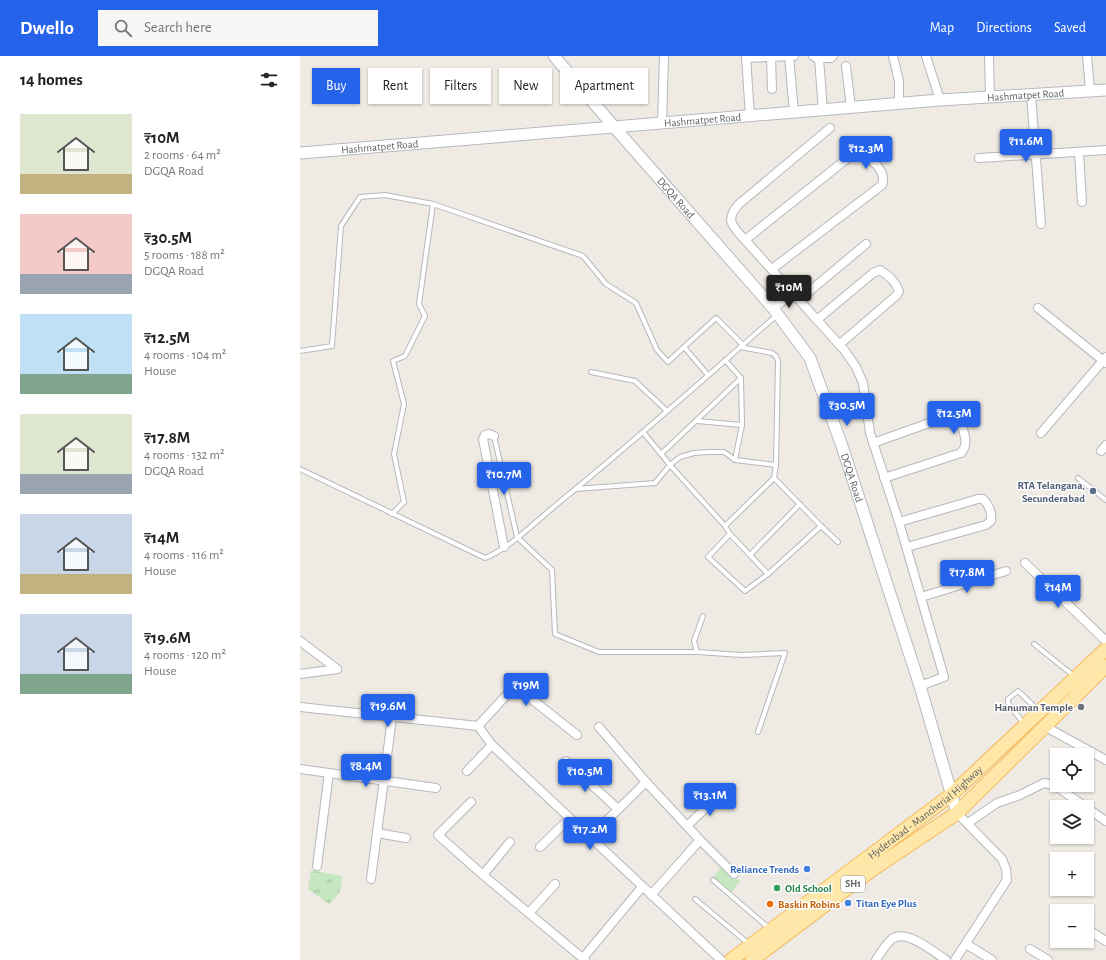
<!DOCTYPE html>
<html lang="en">
<head>
<meta charset="utf-8">
<style>
	body { margin:0; font-family:"Alegreya Sans",sans-serif; background:#f6f6f6; color:#222; height:100vh; display:flex; flex-direction:column; font-size:15px; white-space:nowrap }
	* { box-sizing:border-box; margin:0 }
	p { font-size:13px; color:#767676 }
	.icon { flex:none; width:22px; height:22px; fill:none; stroke:currentColor; stroke-width:2; stroke-linecap:round; stroke-linejoin:round }
	.map { position:relative; flex:1; overflow:hidden }
	.drawer { display:flex; flex-direction:column; background:#fff; width:300px }
	.drawer>* { flex:none }
	.banner { position:absolute; left:12px; top:12px; width:380px; height:36px; display:flex; gap:8px }
	.tools { position:absolute; left:750px; top:692px; display:grid; gap:8px }
	.tools a { display:grid; place-items:center; width:44px; height:44px; border-radius:0px; background:#fff; box-shadow:0 1px 3px #0004; font-size:20px }
	.price { position:absolute; translate:-50% -34px; padding:0 9px; border-radius:4px; background:#2563eb; color:#fff; font-size:13px; line-height:26px; filter:drop-shadow(0 1px 2px #0008) }
	.price::after { content:''; position:absolute; left:50%; top:24px; width:12px; height:9px; margin-left:-6px; background:inherit; clip-path:polygon(0 0,100% 0,50% 100%) }
	.price.current { background:#222; color:#fff }
	ul { padding:0; list-style:none }
	li { display:flex; align-items:center; gap:12px; height:100px; padding:0 20px }
	li span { display:grid; place-items:center; flex:none; width:112px; height:80px; border-radius:0px; color:#555 }
	li>.icon { margin-inline-start:auto }
	span .icon { width:48px; height:48px; fill:#fffc; stroke-width:1 }
	li b { font-size:17px }
	h2 { display:flex; justify-content:space-between; align-items:center; height:48px; padding:0 20px; font-size:17px }
	.pill { padding:0 14px; border-radius:0px; background:#fff; box-shadow:0 1px 3px #0004; font-size:14px; line-height:36px }
	.pill.current { background:#2563eb; color:#fff }
	header { display:flex; align-items:center; gap:24px; box-sizing:border-box; height:56px; padding:0 20px; background:#2563eb; color:#fff }
	header strong { font-size:19px }
	nav { display:flex; gap:22px; margin-inline-start:auto; font-size:14px }
	.search { width:280px; height:36px; background:#f6f6f6; display:flex; align-items:center; gap:10px; box-sizing:border-box; padding:0 14px; border-radius:0px; color:#767676; font-size:15px }
	main { display:flex; flex:1; min-height:0 }
	.map>svg:first-child { display:block }
</style>
</head>
<body>
<header>
<strong>Dwello</strong>
<div class="search"><svg class="icon" aria-label="search" viewBox="0 0 24 24"><circle cx="10" cy="10" r="6"/><path d="M15 15l6 6"/></svg>Search here</div>
<nav><a>Map</a><a>Directions</a><a>Saved</a></nav>
</header>
<main>
<section class="drawer">
<h2>14 homes<svg class="icon" aria-label="filters" viewBox="0 0 24 24"><path d="M4 7h16M4 17h16"/><circle cx="9" cy="7" r="2"/><circle cx="15" cy="17" r="2"/></svg></h2>
<ul>
<li><span style="background:linear-gradient(#dfe7d0 75%,#c2b280 0)"><svg class="icon" aria-label="home" viewBox="0 0 24 24"><path d="M3 11l9-7 9 7M6 9v11h12V9"/></svg></span><div><b>₹10M</b><p>2 rooms · 64 m²</p><p>DGQA Road</p></div></li>
<li><span style="background:linear-gradient(#f6c9c9 75%,#9aa5b1 0)"><svg class="icon" aria-label="home" viewBox="0 0 24 24"><path d="M3 11l9-7 9 7M6 9v11h12V9"/></svg></span><div><b>₹30.5M</b><p>5 rooms · 188 m²</p><p>DGQA Road</p></div></li>
<li><span style="background:linear-gradient(#bfe0f5 75%,#7fa58c 0)"><svg class="icon" aria-label="home" viewBox="0 0 24 24"><path d="M3 11l9-7 9 7M6 9v11h12V9"/></svg></span><div><b>₹12.5M</b><p>4 rooms · 104 m²</p><p>House</p></div></li>
<li><span style="background:linear-gradient(#dfe7d0 75%,#9aa5b1 0)"><svg class="icon" aria-label="home" viewBox="0 0 24 24"><path d="M3 11l9-7 9 7M6 9v11h12V9"/></svg></span><div><b>₹17.8M</b><p>4 rooms · 132 m²</p><p>DGQA Road</p></div></li>
<li><span style="background:linear-gradient(#c9d6e8 75%,#c2b280 0)"><svg class="icon" aria-label="home" viewBox="0 0 24 24"><path d="M3 11l9-7 9 7M6 9v11h12V9"/></svg></span><div><b>₹14M</b><p>4 rooms · 116 m²</p><p>House</p></div></li>
<li><span style="background:linear-gradient(#c9d6e8 75%,#7fa58c 0)"><svg class="icon" aria-label="home" viewBox="0 0 24 24"><path d="M3 11l9-7 9 7M6 9v11h12V9"/></svg></span><div><b>₹19.6M</b><p>4 rooms · 120 m²</p><p>House</p></div></li>
</ul>
</section>
<div class="map">
<svg width="806" height="904" viewBox="0 0 806 904">
	<defs>
		<pattern id="park-tufts" width="24" height="20" patternUnits="userSpaceOnUse"><rect width="24" height="20" fill="#c4e7c0"/><path d="M3 7l-1-3M5 7V3M7 7l1-3M15 17l-1-3M17 17v-4M19 17l1-3" fill="none" stroke="#a2bfa0"/></pattern>
	</defs>
	<rect width="100%" height="100%" fill="#efebe4"/>
	<path fill="#c4e7c0" d="M421 811 440 825 429 840 410 826Z"/>
	<path fill="url(#park-tufts)" d="M11 814 42 820 40 836 29 848 8 833Z"/>
	<g fill="none" stroke-linecap="round" stroke-linejoin="round">
		<defs>
			<g id="lane">
				<path d="M440 291 472 297 476 300 478 305 476 409 474 422 425 470 430 478 468 518 521 470 474 422"/>
				<path d="M0 295 32 290 41 170 60 141 85 139 133 148 283 200 306 228 336 247 357 294 368 306 384 291"/>
				<path d="M291 316 335 325 367 355"/>
				<path d="M408 319 384 291 416 262 443 289"/>
				<path d="M397 365 442 369 441 322"/>
				<path d="M194 380 217 481 252 514 255 578 299 596H397L442 599 485 597 458 676"/>
				<path d="M361 398 441 322 425 304"/>
				<path d="M435 404 442 369"/>
				<path d="M0 413 185 502C209 493 241 461 262 444 336 384 406 321 477 259"/>
				<path d="M778 422 806 444"/>
				<path d="M276 433 355 427 370 409 343 376"/>
				<path d="M92 458 104 446 94 398 104 348 93 305 105 300 125 260 119 248 133 148"/>
				<path d="M425 470 370 409 380 401 394 397 408 396H424L435 404 476 409"/>
				<path d="M521 470 538 486"/>
				<path d="M430 478 408 501 445 535 468 518"/>
				<path d="M450 499 500 448"/>
				<path d="M734 588 774 620"/>
				<path d="M397 596 394 585 403 560"/>
				<path d="M724 668 708 647V643L718 635 738 654"/>
				<path d="M413 824 470 873"/>
				<path d="M395 843 449 888"/>
			</g>
			<g id="street">
				<path d="M446 0 450 61"/>
				<path d="M471 0 472 33"/>
				<path d="M489 0 494 57"/>
				<path d="M513 0 516 2H531L533 0"/>
				<path d="M593 0 599 25V48"/>
				<path d="M626 0 640 44"/>
				<path d="M689 0 690 41"/>
				<path d="M787 0 790 34"/>
				<path d="M447 2 494 0"/>
				<path d="M519 2 523 55"/>
				<path d="M546 10 551 52"/>
				<path d="M731 38 741 168"/>
				<path d="M362 68 364 0"/>
				<path d="M530 72 439 148C424 164 433 171 445 184L545 295 556 311 563 327 570 377 599 466 644 621 620 630"/>
				<path d="M779 96 782 146"/>
				<path d="M679 102 806 94"/>
				<path d="M445 184 553 98 560 97C572 103 587 115 582 129L472 213"/>
				<path d="M499 244 566 188"/>
				<path d="M473 252 493 238"/>
				<path d="M738 252 806 307"/>
				<path d="M518 263 573 217 580 214C588 219 596 226 599 235L597 239 540 288"/>
				<path d="M741 377 806 301"/>
				<path d="M194 380 189 378 185 379 183 383 204 491"/>
				<path d="M573 387 649 360 655 361 660 364C663 375 670 387 661 397L584 422"/>
				<path d="M801 395 806 389"/>
				<path d="M599 466 678 443H683C689 449 692 457 691 465L686 469 607 491"/>
				<path d="M725 507 806 585"/>
				<path d="M621 541 706 515"/>
				<path d="M0 585 37 613"/>
				<path d="M0 618 37 613"/>
				<path d="M0 651 178 670 192 689 421 904"/>
				<path d="M178 670 215 630 277 679"/>
				<path d="M744 670 806 704"/>
				<path d="M299 671 346 726 400 784 351 839"/>
				<path d="M266 705 318 753"/>
				<path d="M0 713 136 732"/>
				<path d="M167 715 192 689"/>
				<path d="M171 746 138 779 183 819 285 904"/>
				<path d="M787 752 806 765"/>
				<path d="M668 767 697 747 720 739 744 727 754 729 786 751"/>
				<path d="M387 770 419 739"/>
				<path d="M77 777 106 782"/>
				<path d="M290 781 346 726"/>
				<path d="M400 784 434 818"/>
				<path d="M240 791 269 763"/>
				<path d="M17 810 29 717"/>
				<path d="M183 819 210 786"/>
				<path d="M71 823 92 662"/>
				<path d="M229 857 255 828"/>
				<path d="M787 873 806 885"/>
				<path d="M666 888 692 904"/>
				<path d="M730 893 748 904"/>
				<path d="M283 902 342 831"/>
				<path d="M576 904C580 898 585 889 591 884 604 871 634 896 646 904"/>
				<path d="M655 904 707 824 706 813 702 803 657 757"/>
			</g>
			<g id="secondary">
				<path id="s1" d="M254 0 315 72 473 252 510 302 542 390 620 630 657 757"/>
				<path id="s2" d="M0 97 640 44 806 34"/>
			</g>
			<g id="primary">
				<path id="s3" d="M431 904 651 739 806 593"/>
				<path d="M452 904 573 813 657 757 806 610"/>
			</g>
		</defs>
		<use href="#lane" stroke="#b5b8bc" stroke-width="6"/>
		<use href="#street" stroke="#b5b8bc" stroke-width="10"/>
		<use href="#secondary" stroke="#b6babf" stroke-width="13"/>
		<use href="#primary" stroke="#f6b656" stroke-width="15"/>
		<use href="#lane" stroke="#fff" stroke-width="4"/>
		<use href="#street" stroke="#fff" stroke-width="8"/>
		<use href="#secondary" stroke="#fff" stroke-width="11"/>
		<use href="#primary" stroke="#ffe7a9" stroke-width="13"/>
	</g>
	<circle fill="#5c6f8a" stroke="#fff" stroke-width="1.5" cx="793" cy="435" r="4"/>
	<circle fill="#6b7280" stroke="#fff" stroke-width="1.5" cx="781" cy="651" r="4"/>
	<g fill="#3f7fe0" stroke="#fff" stroke-width="1.5">
		<circle cx="507" cy="813" r="4"/>
		<circle cx="548" cy="847" r="4"/>
	</g>
	<circle fill="#2e9e5b" stroke="#fff" stroke-width="1.5" cx="477" cy="832" r="4"/>
	<circle fill="#e8710a" stroke="#fff" stroke-width="1.5" cx="470" cy="848" r="4"/>
	<g text-anchor="middle" dominant-baseline="central" stroke-width="3" stroke-linejoin="round" paint-order="stroke">
		<rect fill="#fff" stroke="#8d9093" stroke-width="1" x="541" y="820" width="24" height="16" rx="3"/>
		<g font-size="10" font-weight="bold" fill="#5c6165">
			<text x="553" y="828">SH1</text>
		</g>
		<g font-size="11" fill="#5c6165" stroke="#fff">
			<text stroke="none"><textPath href="#s2" startOffset="728">Hashmatpet Road</textPath></text>
			<text stroke="none"><textPath href="#s2" startOffset="404">Hashmatpet Road</textPath></text>
			<text stroke="none"><textPath href="#s2" startOffset="80">Hashmatpet Road</textPath></text>
			<text stroke="none"><textPath href="#s1" startOffset="187">DGQA Road</textPath></text>
			<text stroke="none"><textPath href="#s1" startOffset="523">DGQA Road</textPath></text>
			<text stroke="none"><textPath href="#s3" startOffset="244">Hyderabad - Mancherial Highway</textPath></text>
		</g>
		<g font-size="11" font-weight="bold" fill="#4e5e75" stroke="#fff" text-anchor="end">
			<text x="785" y="429">RTA Telangana,<tspan x="785" dy="13">Secunderabad</tspan></text>
		</g>
		<g font-size="11" font-weight="bold" fill="#5b616d" stroke="#fff" text-anchor="end">
			<text x="773" y="651">Hanuman Temple</text>
		</g>
		<g font-size="11" font-weight="bold" fill="#366cbe" stroke="#fff" text-anchor="end">
			<text x="499" y="813">Reliance Trends</text>
			<text x="556" y="847" text-anchor="start">Titan Eye Plus</text>
		</g>
		<g font-size="11" font-weight="bold" fill="#27864d" stroke="#fff" text-anchor="start">
			<text x="485" y="832">Old School</text>
		</g>
		<g font-size="11" font-weight="bold" fill="#c56008" stroke="#fff" text-anchor="start">
			<text x="478" y="848">Baskin Robins</text>
		</g>
	</g>
</svg>
<div class="tools">
<a><svg class="icon" aria-label="locate" viewBox="0 0 24 24"><circle cx="12" cy="12" r="6"/><path d="M12 2v4M12 18v4M2 12h4M18 12h4"/></svg></a>
<a><svg class="icon" aria-label="layers" viewBox="0 0 24 24"><path d="M12 4l9 5-9 5-9-5zM3 14l9 5 9-5"/></svg></a>
<a>+</a>
<a>−</a>
</div>
<b class="price" style="left:726px;top:107px">₹11.6M</b>
<b class="price" style="left:566px;top:114px">₹12.3M</b>
<b class="price current" style="left:489px;top:253px">₹10M</b>
<b class="price" style="left:547px;top:371px">₹30.5M</b>
<b class="price" style="left:654px;top:379px">₹12.5M</b>
<b class="price" style="left:204px;top:440px">₹10.7M</b>
<b class="price" style="left:667px;top:538px">₹17.8M</b>
<b class="price" style="left:758px;top:553px">₹14M</b>
<b class="price" style="left:226px;top:651px">₹19M</b>
<b class="price" style="left:88px;top:672px">₹19.6M</b>
<b class="price" style="left:66px;top:732px">₹8.4M</b>
<b class="price" style="left:285px;top:737px">₹10.5M</b>
<b class="price" style="left:410px;top:761px">₹13.1M</b>
<b class="price" style="left:290px;top:795px">₹17.2M</b>
<div class="banner">
<a class="pill current">Buy</a>
<a class="pill">Rent</a>
<a class="pill">Filters</a>
<a class="pill">New</a>
<a class="pill">Apartment</a>
</div>
</div>
</main>
</body>
</html>
